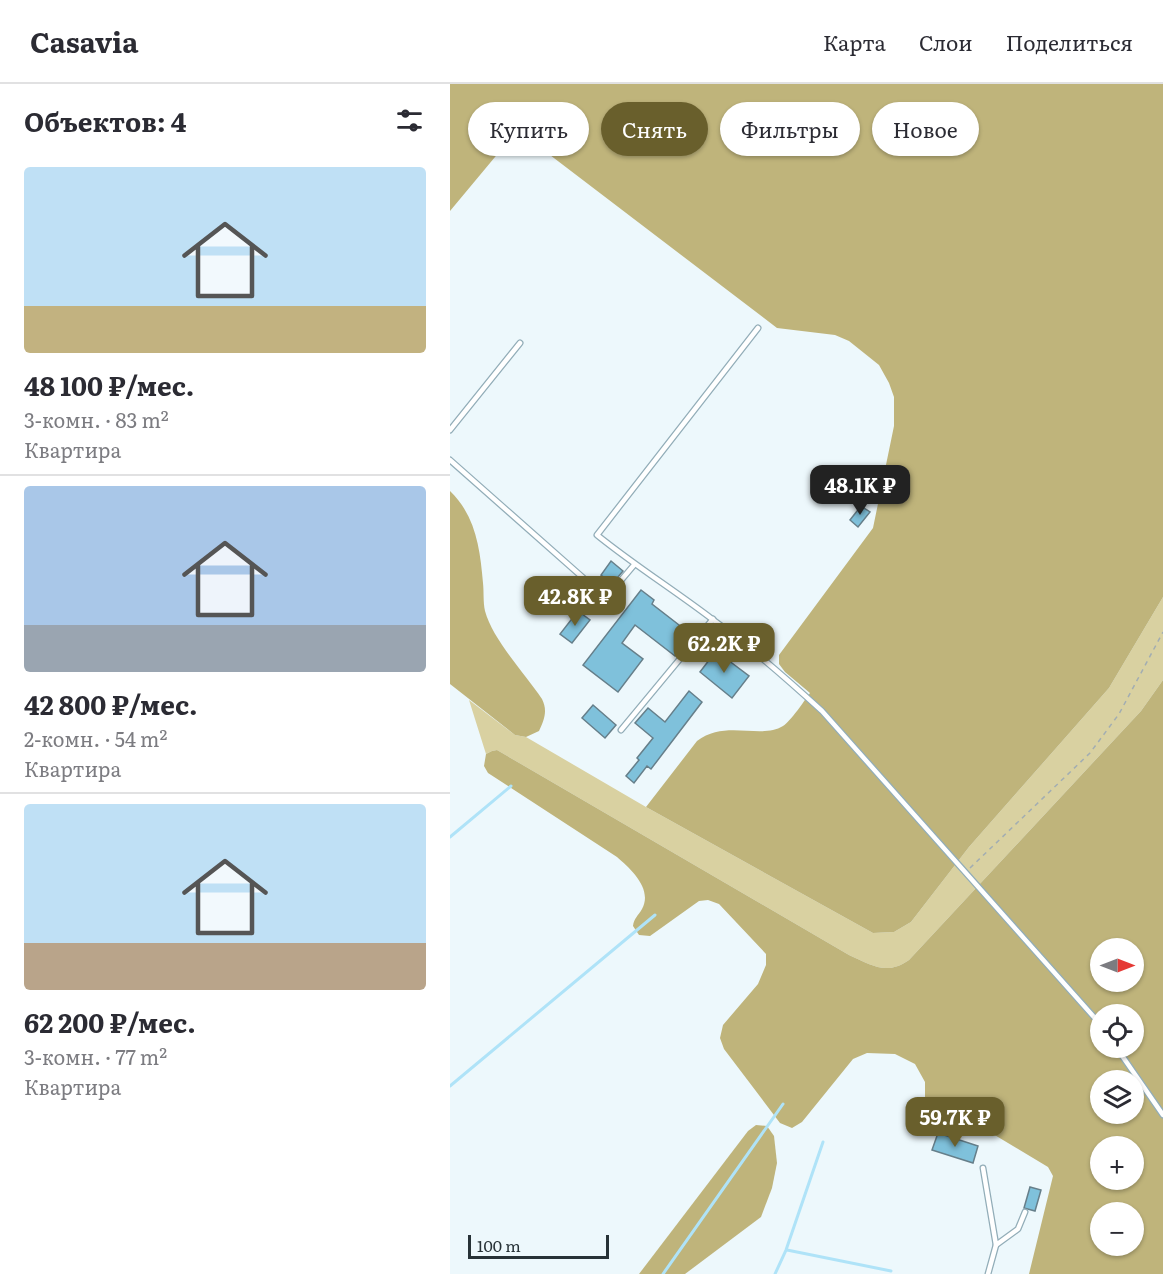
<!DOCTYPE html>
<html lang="ru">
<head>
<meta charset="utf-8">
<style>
	body { margin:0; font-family:Literata,serif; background:#f7f7f7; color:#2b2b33; height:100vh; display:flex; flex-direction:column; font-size:22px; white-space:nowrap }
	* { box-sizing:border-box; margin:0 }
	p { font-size:20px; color:#7c7c81 }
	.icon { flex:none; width:33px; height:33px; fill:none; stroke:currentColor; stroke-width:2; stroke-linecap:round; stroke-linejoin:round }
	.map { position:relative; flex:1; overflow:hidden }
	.details { display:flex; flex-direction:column; background:#fff; width:450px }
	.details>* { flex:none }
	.banner { position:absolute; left:18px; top:18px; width:570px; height:54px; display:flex; gap:12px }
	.needle { width:39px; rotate:90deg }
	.tools { position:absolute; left:640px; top:854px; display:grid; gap:12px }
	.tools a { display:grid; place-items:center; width:54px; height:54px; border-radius:50%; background:#fff; box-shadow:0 2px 4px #0004; font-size:30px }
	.scale { position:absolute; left:18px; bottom:15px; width:141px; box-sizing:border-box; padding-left:6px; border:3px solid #273237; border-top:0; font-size:16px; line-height:21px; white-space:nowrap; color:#273237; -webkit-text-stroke:4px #edf8fc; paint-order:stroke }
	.price { position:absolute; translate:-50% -51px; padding:0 14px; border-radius:12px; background:#695f2c; color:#fff; font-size:20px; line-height:39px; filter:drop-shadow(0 2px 3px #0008) }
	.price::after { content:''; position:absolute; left:50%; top:36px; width:18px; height:14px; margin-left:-9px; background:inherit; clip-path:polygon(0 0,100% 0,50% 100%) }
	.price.current { background:#222; color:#fff }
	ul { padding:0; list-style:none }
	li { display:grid; align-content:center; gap:12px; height:318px; padding:0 24px }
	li+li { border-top:2px solid #e1e1e2 }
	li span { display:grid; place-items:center; height:186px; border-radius:6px; color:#555 }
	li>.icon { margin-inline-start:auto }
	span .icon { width:108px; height:108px; fill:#fffc; stroke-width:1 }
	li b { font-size:26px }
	h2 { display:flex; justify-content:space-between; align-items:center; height:72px; padding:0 24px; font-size:26px }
	.tag { padding:0 21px; border-radius:27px; background:#fff; box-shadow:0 2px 4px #0004; font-size:21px; line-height:54px }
	.tag.current { background:#695f2c; color:#fff }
	header { display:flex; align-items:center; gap:36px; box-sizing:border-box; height:84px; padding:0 30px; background:#fff; border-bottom:2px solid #e1e1e2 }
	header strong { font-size:28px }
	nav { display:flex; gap:33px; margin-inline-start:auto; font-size:21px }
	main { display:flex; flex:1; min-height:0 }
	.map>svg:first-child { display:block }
</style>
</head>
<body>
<header>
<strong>Casavia</strong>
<nav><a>Карта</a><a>Слои</a><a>Поделиться</a></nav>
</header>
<main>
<section class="details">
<h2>Объектов: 4<svg class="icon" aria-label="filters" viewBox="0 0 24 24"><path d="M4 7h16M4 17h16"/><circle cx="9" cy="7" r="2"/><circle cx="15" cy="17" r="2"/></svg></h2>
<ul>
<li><span style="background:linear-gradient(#bfe0f5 75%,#c2b280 0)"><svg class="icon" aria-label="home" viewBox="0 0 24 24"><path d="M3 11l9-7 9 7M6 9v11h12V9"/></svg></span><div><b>48 100 ₽/мес.</b><p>3-комн. · 83 m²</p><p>Квартира</p></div></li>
<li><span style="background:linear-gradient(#a9c7e8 75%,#9aa5b1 0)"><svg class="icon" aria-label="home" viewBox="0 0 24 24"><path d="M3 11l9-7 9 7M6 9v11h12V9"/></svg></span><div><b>42 800 ₽/мес.</b><p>2-комн. · 54 m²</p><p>Квартира</p></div></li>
<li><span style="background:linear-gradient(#bfe0f5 75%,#b9a48a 0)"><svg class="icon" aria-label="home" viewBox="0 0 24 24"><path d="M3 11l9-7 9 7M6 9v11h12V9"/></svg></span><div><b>62 200 ₽/мес.</b><p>3-комн. · 77 m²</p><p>Квартира</p></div></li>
</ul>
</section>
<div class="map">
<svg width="713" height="1190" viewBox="0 0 713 1190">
	<rect width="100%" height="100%" fill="#edf8fc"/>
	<path fill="#d9d1a1" d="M713 513V596L691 627 459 876C436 892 422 881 399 871L47 666 42 667 36 670 19 616 65 651 76 653 196 723 423 849 444 848 461 838 519 763 659 604Z"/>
	<g fill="#bfb47b" fill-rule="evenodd">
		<path d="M0 0H713V513L659 604 519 763 461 838 444 848 423 849 196 723 247 657C276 635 310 656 333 642 341 637 354 617 360 609L335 588 329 580V571L423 444 444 342V313L439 299 429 281 399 257 385 251 327 244 79 55 71 52 60 55 0 127Z"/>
		<path d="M0 407C26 432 30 465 33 499 34 508 33 518 35 527 43 556 75 590 92 615 98 627 94 636 89 647L76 653 65 651 0 600Z"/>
		<path d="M713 596V1190H579L603 1092 598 1083 538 1047 490 1032 479 1025 475 1013V998L465 980 445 970 417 969 403 975 352 1038 342 1044 330 1039 274 965 270 954 273 941 308 900 316 881V870L269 820 258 816 249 817 200 852 189 851 183 842C184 834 188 832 192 825 203 805 181 785 167 773L38 689 34 682 36 670 42 667 47 666 399 871C422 881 436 892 459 876L691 627ZM651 864H684V897H651ZM651 930H684V963H651ZM651 996H684V1029H651ZM651 1062H684V1095H651ZM651 1128H684V1161H651Z"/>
		<path d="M306 1041 317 1042 324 1052 327 1079 322 1104 311 1133 235 1190H189L298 1047Z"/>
	</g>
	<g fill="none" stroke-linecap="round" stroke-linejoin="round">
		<g stroke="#afe3f8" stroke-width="3">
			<path d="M0 753 61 702"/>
			<path d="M0 1002 205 831"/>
			<path d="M337 1166 441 1187"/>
			<path d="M213 1190 333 1020"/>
			<path d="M325 1190 336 1166 373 1058"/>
		</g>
	</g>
	<g fill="#7fc1db" stroke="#667f8a" stroke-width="1.5">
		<path d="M411 422 420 428 408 443 400 436Z"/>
		<path d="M161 477 173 487 162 500 151 491Z"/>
		<path d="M191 506 204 516 202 520 242 551 225 572 185 541 172 559 193 575 168 608 133 581Z"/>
		<path d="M128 527 140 536 122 559 110 550Z"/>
		<path d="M266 567 299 592 282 614 250 588Z"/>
		<path d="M239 607 252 618 201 685 197 682 184 699 176 692 189 676 187 674 203 654 185 639 198 624 215 638Z"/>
		<path d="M143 621 166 641 155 654 132 634Z"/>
		<path d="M488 1049 528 1062 523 1079 482 1066Z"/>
		<path d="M580 1103 591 1106 585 1127 574 1124Z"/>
	</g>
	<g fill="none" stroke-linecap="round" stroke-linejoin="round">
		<defs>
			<g id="lane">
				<path d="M308 244 147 451C184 481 224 506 262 535 301 563 337 595 372 627L651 941"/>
				<path d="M0 346 70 259"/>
				<path d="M0 376 156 514 184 481"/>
				<path d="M171 646 263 535"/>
				<path d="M666 963 713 1031"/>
				<path d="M533 1084 546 1161 568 1145 575 1128"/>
				<path d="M538 1190 546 1161"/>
			</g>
		</defs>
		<use href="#lane" stroke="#92adb8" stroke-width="7"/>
		<path stroke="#a2adb2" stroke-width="1.5" stroke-dasharray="4.5 4.5" stroke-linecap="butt" d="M520 784 640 669 669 630 713 548"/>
		<use href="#lane" stroke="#fff" stroke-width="4.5"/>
	</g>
</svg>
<div class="tools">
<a><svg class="needle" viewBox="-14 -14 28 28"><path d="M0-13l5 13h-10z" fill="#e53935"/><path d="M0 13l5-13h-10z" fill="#7c7c81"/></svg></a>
<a><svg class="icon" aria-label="locate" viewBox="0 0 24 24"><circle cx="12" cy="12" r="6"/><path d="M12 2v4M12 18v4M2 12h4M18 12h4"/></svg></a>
<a><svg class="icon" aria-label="layers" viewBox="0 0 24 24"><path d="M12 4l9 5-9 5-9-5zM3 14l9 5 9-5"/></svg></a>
<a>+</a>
<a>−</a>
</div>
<div class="scale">100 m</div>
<b class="price current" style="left:410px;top:432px">48.1K ₽</b>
<b class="price" style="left:125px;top:543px">42.8K ₽</b>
<b class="price" style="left:274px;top:590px">62.2K ₽</b>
<b class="price" style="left:505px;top:1064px">59.7K ₽</b>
<div class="banner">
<a class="tag">Купить</a>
<a class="tag current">Снять</a>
<a class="tag">Фильтры</a>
<a class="tag">Новое</a>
</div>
</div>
</main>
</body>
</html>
